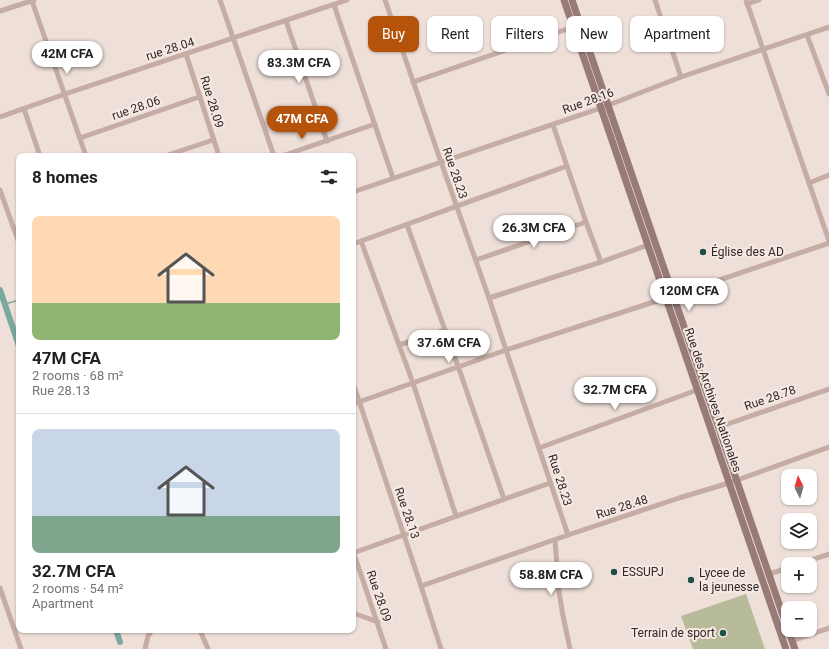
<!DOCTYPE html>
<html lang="en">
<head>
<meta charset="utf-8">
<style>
	body { margin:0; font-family:Roboto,sans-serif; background:#f2f2f2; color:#202124; height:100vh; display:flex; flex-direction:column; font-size:15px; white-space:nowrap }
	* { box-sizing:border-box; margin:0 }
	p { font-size:13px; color:#757577 }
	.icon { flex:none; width:22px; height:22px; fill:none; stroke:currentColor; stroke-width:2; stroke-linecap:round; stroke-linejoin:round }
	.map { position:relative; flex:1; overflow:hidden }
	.panel { position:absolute; left:16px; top:153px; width:340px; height:480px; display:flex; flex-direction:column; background:#fff; border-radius:8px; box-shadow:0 1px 3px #0004 }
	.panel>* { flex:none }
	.top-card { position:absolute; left:368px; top:16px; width:380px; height:36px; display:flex; gap:8px }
	.needle { width:26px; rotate:355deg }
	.tools { position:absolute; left:781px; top:469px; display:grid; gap:8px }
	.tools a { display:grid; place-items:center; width:36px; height:36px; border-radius:8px; background:#fff; box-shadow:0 1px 3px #0004; font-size:20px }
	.price { position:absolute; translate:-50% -34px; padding:0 9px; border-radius:14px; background:#fff; color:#222; font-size:13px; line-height:26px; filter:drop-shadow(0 1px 2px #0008) }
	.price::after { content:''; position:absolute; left:50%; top:24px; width:12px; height:9px; margin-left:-6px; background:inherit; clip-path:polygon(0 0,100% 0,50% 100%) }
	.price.selected { background:#b45309; color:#fff }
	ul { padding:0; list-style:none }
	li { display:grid; align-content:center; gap:8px; height:212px; padding:0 16px }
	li+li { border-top:1px solid #e0e0e0 }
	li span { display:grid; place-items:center; height:124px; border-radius:8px; color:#555 }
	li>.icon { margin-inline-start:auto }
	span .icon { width:72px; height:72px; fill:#fffc; stroke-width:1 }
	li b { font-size:17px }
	h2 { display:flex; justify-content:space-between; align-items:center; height:48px; padding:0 16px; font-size:17px }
	.chip { padding:0 14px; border-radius:8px; background:#fff; box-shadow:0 1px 3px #0004; font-size:14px; line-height:36px }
	.chip.selected { background:#b45309; color:#fff }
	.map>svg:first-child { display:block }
</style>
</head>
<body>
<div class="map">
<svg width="829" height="649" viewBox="0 0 829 649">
	<rect width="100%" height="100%" fill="#eedfd8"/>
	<path fill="#b8bb9a" d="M746 594 765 649H693L681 616Z"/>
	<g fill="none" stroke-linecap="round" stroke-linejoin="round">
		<path stroke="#7aa89f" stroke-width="1.5" d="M5 304 19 300"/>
		<g stroke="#7aa89f" stroke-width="6">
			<path d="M0 290 19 346"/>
			<path d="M116 630 120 642"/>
		</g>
		<g stroke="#c5aca5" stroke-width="5">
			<path d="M220 0 274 156"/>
			<path d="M385 0 441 162 489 298 506 350 568 535"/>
			<path d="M655 0 681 77"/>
			<path d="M746 0 829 241"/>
			<path d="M32 1 86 156"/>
			<path d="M747 4 759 0"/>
			<path d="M334 5 393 178"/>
			<path d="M0 11 34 0"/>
			<path d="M286 21 327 141"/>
			<path d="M807 35 829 94"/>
			<path d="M186 54 219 156"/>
			<path d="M413 82 573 27"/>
			<path d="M24 109 40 156"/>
			<path d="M0 117 65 94 347 0"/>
			<path d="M553 125 586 222 601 262"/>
			<path d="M80 138 199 97"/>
			<path d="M165 156 213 140"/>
			<path d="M282 156 375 124"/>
			<path d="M809 183 829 175"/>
			<path d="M0 190 19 243"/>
			<path d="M353 192 601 108 681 77 829 27"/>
			<path d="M407 225 458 366 504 499"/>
			<path d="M361 241 413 383 456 516"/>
			<path d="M353 244 567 166"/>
			<path d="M476 260 586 222"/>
			<path d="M489 298 601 262 648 245"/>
			<path d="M399 345 445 330"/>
			<path d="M353 383 421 586 441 649"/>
			<path d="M353 404 506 350 666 298 829 243"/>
			<path d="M719 427 829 389"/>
			<path d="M539 448 697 390"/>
			<path d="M555 540 559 592 563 616 570 649"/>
			<path d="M353 551 386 649"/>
			<path d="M353 553 550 483"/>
			<path d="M799 564 829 554"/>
			<path d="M769 574 788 568"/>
			<path d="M421 586 568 535 679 498 729 483 829 447"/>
			<path d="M0 588 21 649"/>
			<path d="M353 613 378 622"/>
			<path d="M200 630 208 649"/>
			<path d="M792 641 829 628"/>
			<path d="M145 649 148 636 152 630"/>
		</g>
		<g stroke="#987b77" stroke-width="7">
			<path d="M564 0 786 649"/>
			<path d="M572 0 788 630"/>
			<path d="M788 630 795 649"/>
		</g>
	</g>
	<g fill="#1f4f47" stroke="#f6e9e4" stroke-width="1.5">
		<circle cx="703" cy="252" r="4"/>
		<circle cx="614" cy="572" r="4"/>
		<circle cx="691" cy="580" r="4"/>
		<circle cx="723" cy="633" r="4"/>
	</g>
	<g text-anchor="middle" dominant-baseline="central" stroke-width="4" stroke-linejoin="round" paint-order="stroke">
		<g font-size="12" fill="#312726" stroke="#f6e9e4">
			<text transform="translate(170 49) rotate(-18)">rue 28.04</text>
			<text transform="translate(588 101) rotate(-20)">Rue 28.16</text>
			<text transform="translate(212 102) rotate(73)">Rue 28.09</text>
			<text transform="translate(136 108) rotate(-19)">rue 28.06</text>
			<text transform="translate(455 173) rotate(71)">Rue 28.23</text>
			<text transform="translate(770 398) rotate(-19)">Rue 28.78</text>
			<text transform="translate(713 400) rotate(71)">Rue des Archives Nationales</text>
			<text transform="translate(560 480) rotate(72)">Rue 28.23</text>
			<text transform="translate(622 507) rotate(-18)">Rue 28.48</text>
			<text transform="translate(407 513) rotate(71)">Rue 28.13</text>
			<text transform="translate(379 596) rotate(71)">Rue 28.09</text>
		</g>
		<g font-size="12" fill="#312726" stroke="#f6e9e4" text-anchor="start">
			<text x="711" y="252">Église des AD</text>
			<text x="622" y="572">ESSUPJ</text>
			<text x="699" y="573">Lycee de<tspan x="699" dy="14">la jeunesse</tspan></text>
			<text x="715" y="633" text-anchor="end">Terrain de sport</text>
		</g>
	</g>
</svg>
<div class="tools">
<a><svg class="needle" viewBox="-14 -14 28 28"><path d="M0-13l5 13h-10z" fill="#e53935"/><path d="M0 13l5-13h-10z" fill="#757577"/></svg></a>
<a><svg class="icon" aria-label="layers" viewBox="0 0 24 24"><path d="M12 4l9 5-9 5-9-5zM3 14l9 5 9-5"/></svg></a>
<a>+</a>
<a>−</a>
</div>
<b class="price" style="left:67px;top:75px">42M CFA</b>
<b class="price" style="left:299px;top:84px">83.3M CFA</b>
<b class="price selected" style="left:302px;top:140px">47M CFA</b>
<b class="price" style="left:534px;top:249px">26.3M CFA</b>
<b class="price" style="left:689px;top:312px">120M CFA</b>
<b class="price" style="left:449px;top:364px">37.6M CFA</b>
<b class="price" style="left:615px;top:411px">32.7M CFA</b>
<b class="price" style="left:551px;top:596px">58.8M CFA</b>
<div class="top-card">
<a class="chip selected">Buy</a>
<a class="chip">Rent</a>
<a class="chip">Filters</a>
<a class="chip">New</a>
<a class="chip">Apartment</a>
</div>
<section class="panel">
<h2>8 homes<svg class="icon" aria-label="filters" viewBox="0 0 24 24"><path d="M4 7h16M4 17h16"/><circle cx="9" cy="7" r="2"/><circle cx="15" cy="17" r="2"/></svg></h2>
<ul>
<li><span style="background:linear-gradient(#ffd9b3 70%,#8fb573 0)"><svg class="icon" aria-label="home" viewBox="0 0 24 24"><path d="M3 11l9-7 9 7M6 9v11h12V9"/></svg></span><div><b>47M CFA</b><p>2 rooms · 68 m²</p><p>Rue 28.13</p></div></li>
<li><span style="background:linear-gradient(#c9d6e8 70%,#7fa58c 0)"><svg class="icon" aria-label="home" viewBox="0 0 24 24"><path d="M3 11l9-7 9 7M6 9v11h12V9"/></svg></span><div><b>32.7M CFA</b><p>2 rooms · 54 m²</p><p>Apartment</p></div></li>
</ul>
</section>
</div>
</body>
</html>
